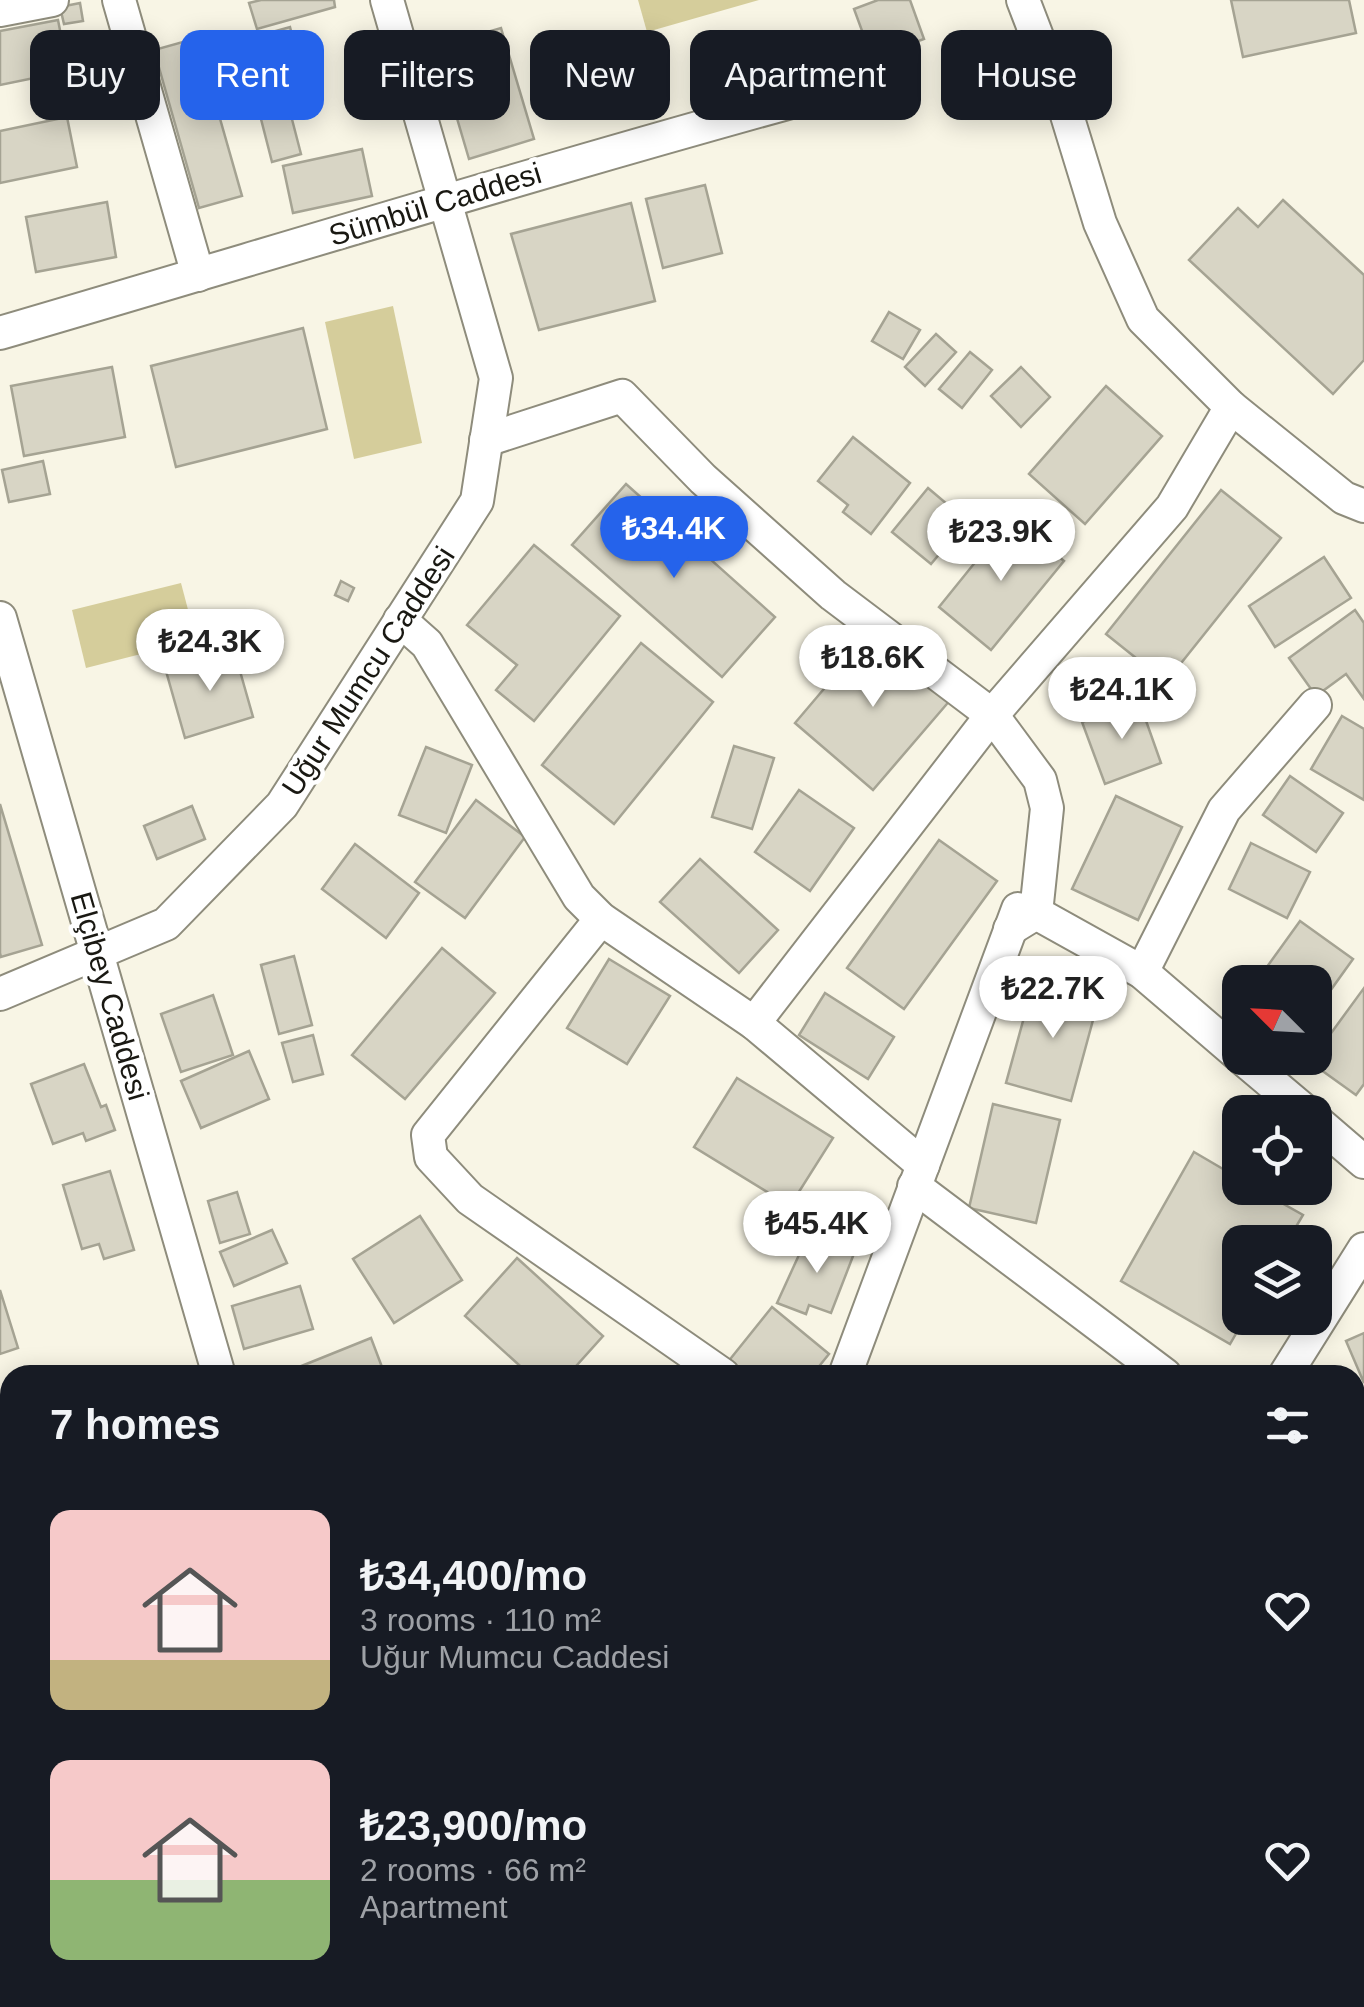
<!DOCTYPE html>
<html lang="en">
<head>
<meta charset="utf-8">
<style>
	body { margin:0; font-family:Helvetica,sans-serif; background:#20242c; color:#f1f3f6; height:100vh; display:flex; flex-direction:column; font-size:38px; white-space:nowrap }
	* { box-sizing:border-box; margin:0 }
	p { font-size:32px; color:#9ea1a6 }
	.icon { flex:none; width:55px; height:55px; fill:none; stroke:currentColor; stroke-width:2; stroke-linecap:round; stroke-linejoin:round }
	.map { position:relative; flex:1; overflow:hidden }
	.panel { position:absolute; left:0px; top:1365px; width:1365px; height:642px; display:flex; flex-direction:column; background:#171b24; border-radius:30px 30px 0 0; box-shadow:0 5px 25px #0003 }
	.panel>* { flex:none }
	.guide { position:absolute; left:30px; top:30px; width:1305px; height:90px; display:flex; gap:20px }
	.needle { width:65px; rotate:294deg }
	.fabs { position:absolute; left:1222px; top:965px; display:grid; gap:20px }
	.fabs a { display:grid; place-items:center; width:110px; height:110px; border-radius:20px; background:#171b24; box-shadow:0 5px 25px #0003; font-size:50px }
	.price { position:absolute; translate:-50% -85px; padding:0 22px; border-radius:35px; background:#fff; color:#222; font-size:32px; line-height:65px; filter:drop-shadow(0 2px 5px #0008) }
	.price::after { content:''; position:absolute; left:50%; top:60px; width:30px; height:22px; margin-left:-15px; background:inherit; clip-path:polygon(0 0,100% 0,50% 100%) }
	.price.current { background:#2563eb; color:#fff }
	ul { padding:0; list-style:none }
	li { display:flex; align-items:center; gap:30px; height:250px; padding:0 50px }
	li span { display:grid; place-items:center; flex:none; width:280px; height:200px; border-radius:20px; color:#555 }
	li>.icon { margin-inline-start:auto }
	span .icon { width:120px; height:120px; fill:#fffc; stroke-width:1 }
	li b { font-size:42px }
	h2 { display:flex; justify-content:space-between; align-items:center; height:120px; padding:0 50px; font-size:42px }
	.chip { padding:0 35px; border-radius:20px; background:#171b24; box-shadow:0 5px 25px #0003; font-size:35px; line-height:90px }
	.chip.current { background:#2563eb; color:#fff }
	.map>svg:first-child { display:block }
</style>
</head>
<body>
<div class="map">
<svg width="1364" height="2007" viewBox="0 0 1364 2007">
	<rect width="100%" height="100%" fill="#f8f5e5"/>
	<g fill="#d5cd9b">
		<path d="M638 0H759L647 32Z"/>
		<path d="M393 306 422 443 354 459 325 322Z"/>
		<path d="M181 583 196 640 86 668 72 610Z"/>
	</g>
	<g fill="#d8d5c5" stroke="#a5a393" stroke-width="2.5">
		<path d="M261 0H334L335 7 257 29 249 3Z"/>
		<path d="M878 0H910L924 39 872 58 854 9Z"/>
		<path d="M1231 0H1349L1356 33 1243 57Z"/>
		<path d="M80 3 83 21 64 24 60 7Z"/>
		<path d="M58 20 68 71 0 85V31Z"/>
		<path d="M290 27 299 62 249 75 240 41Z"/>
		<path d="M501 28 534 139 469 159 436 47Z"/>
		<path d="M197 38 242 196 199 208 154 50Z"/>
		<path d="M280 73 301 154 272 162 251 80Z"/>
		<path d="M67 117 77 167 0 183V131Z"/>
		<path d="M362 149 372 196 293 213 283 166Z"/>
		<path d="M705 185 722 253 663 268 646 199Z"/>
		<path d="M1283 200 1364 275V360L1333 394 1189 260 1238 208 1258 227Z"/>
		<path d="M107 202 116 257 36 272 26 217Z"/>
		<path d="M631 203 655 301 539 330 511 234Z"/>
		<path d="M889 312 920 330 903 359 872 341Z"/>
		<path d="M303 328 327 429 176 467 151 366Z"/>
		<path d="M936 334 956 352 925 386 905 367Z"/>
		<path d="M970 352 992 370 962 408 939 389Z"/>
		<path d="M112 367 125 437 24 456 11 386Z"/>
		<path d="M1021 367 1050 397 1021 427 991 396Z"/>
		<path d="M1106 386 1162 436 1085 524 1029 474Z"/>
		<path d="M853 437 910 483 871 534 843 512 848 505 818 481Z"/>
		<path d="M43 461 50 494 9 502 2 470Z"/>
		<path d="M626 484 775 617 722 677 572 545Z"/>
		<path d="M928 488 967 521 931 564 892 532Z"/>
		<path d="M1221 490 1281 538 1166 682 1106 634Z"/>
		<path d="M1011 518 1064 561 991 650 939 607Z"/>
		<path d="M534 545 620 616 534 721 496 690 517 665 467 625Z"/>
		<path d="M1324 557 1351 598 1275 647 1249 606Z"/>
		<path d="M341 581 354 588 348 601 335 595Z"/>
		<path d="M1355 610 1364 623V699L1346 674 1316 696 1289 658Z"/>
		<path d="M873 631 952 698 873 790 795 723Z"/>
		<path d="M641 643 713 702 614 824 542 765Z"/>
		<path d="M234 650 253 717 185 738 166 671Z"/>
		<path d="M1139 701 1161 763 1105 784 1082 722Z"/>
		<path d="M1342 716 1364 729V800L1311 769Z"/>
		<path d="M734 746 774 758 752 829 712 817Z"/>
		<path d="M426 747 472 765 446 833 399 815Z"/>
		<path d="M1290 776 1343 813 1316 852 1263 815Z"/>
		<path d="M799 790 854 828 810 891 755 852Z"/>
		<path d="M1116 796 1182 827 1138 920 1072 889Z"/>
		<path d="M476 800 525 837 465 918 415 882Z"/>
		<path d="M0 804 42 945 1 957 0 953Z"/>
		<path d="M192 806 205 839 157 859 144 826Z"/>
		<path d="M939 840 997 881 904 1009 847 968Z"/>
		<path d="M1251 843 1310 872 1287 918 1229 889Z"/>
		<path d="M355 844 419 893 386 938 322 889Z"/>
		<path d="M700 859 778 930 739 973 660 902Z"/>
		<path d="M1300 921 1353 959 1315 1012V982H1256Z"/>
		<path d="M442 948 495 993 405 1099 352 1055Z"/>
		<path d="M294 956 312 1025 279 1034 261 965Z"/>
		<path d="M609 959 670 996 627 1064 567 1028Z"/>
		<path d="M1034 981 1099 998 1071 1101 1006 1083Z"/>
		<path d="M1364 988V1084L1356 1095 1310 1062Z"/>
		<path d="M825 993 894 1037 868 1079 799 1035Z"/>
		<path d="M213 995 233 1055 181 1072 161 1014Z"/>
		<path d="M313 1035 323 1074 293 1082 282 1043Z"/>
		<path d="M249 1051 269 1099 201 1128 181 1081Z"/>
		<path d="M84 1064 101 1107 106 1105 115 1130 86 1141 83 1133 53 1144 31 1084Z"/>
		<path d="M737 1078 833 1138 790 1206 694 1147Z"/>
		<path d="M993 1104 1060 1120 1036 1223 969 1208Z"/>
		<path d="M1194 1152 1240 1179V1188H1255L1303 1215 1287 1242H1240V1318H1245L1230 1344 1121 1281Z"/>
		<path d="M110 1171 134 1250 104 1259 99 1244 82 1249 63 1185Z"/>
		<path d="M237 1192 250 1234 220 1243 208 1201Z"/>
		<path d="M420 1216 462 1280 394 1323 353 1259Z"/>
		<path d="M272 1230 287 1263 234 1286 220 1252Z"/>
		<path d="M809 1233 855 1251 831 1313 809 1305 806 1314 777 1303Z"/>
		<path d="M517 1258 603 1336 568 1375H530L465 1316Z"/>
		<path d="M300 1286 313 1329 244 1349 232 1306Z"/>
		<path d="M0 1290 18 1348 0 1354Z"/>
		<path d="M772 1307 829 1354 812 1375H742L727 1363Z"/>
		<path d="M1364 1333V1383L1346 1341Z"/>
		<path d="M371 1338 385 1375H297L294 1369Z"/>
		<path d="M10 1593V1645L0 1648V1597Z"/>
		<path d="M1364 1632V1697L1361 1698 1355 1682V1636Z"/>
		<path d="M8 1715 10 1823 0 1826V1719Z"/>
		<path d="M10 1891V1988L0 1990V1894Z"/>
		<path d="M19 1998H66L68 2007H0V2003Z"/>
		<path d="M431 1998H533L535 2002 521 2007H434Z"/>
		<path d="M861 1998H916L919 2007H832Z"/>
		<path d="M1115 1998H1206L1210 2007H1119Z"/>
	</g>
	<g fill="none" stroke-linecap="round" stroke-linejoin="round">
		<defs>
			<g id="minor">
				<path d="M119 0 198 275"/>
				<path d="M1023 0 1066 112 1100 223 1143 319 1231 407 1344 498 1364 506"/>
				<path d="M0 10 52 0"/>
				<path d="M0 333C290 248 579 159 871 80"/>
				<path d="M486 440 622 396 703 479 833 595 992 715 1040 780 1047 808 1036 913 1010 929"/>
				<path d="M0 618 219 1375"/>
				<path d="M400 620 427 644 579 897 601 919 754 1023 923 1165"/>
				<path d="M601 919 428 1135 431 1157 470 1199 723 1375"/>
				<path d="M1142 972 1224 810 1315 705"/>
				<path d="M0 994 166 924 282 805 477 501 496 378 387 0"/>
				<path d="M754 1023 992 715 1172 507 1231 407"/>
				<path d="M1242 1058 1306 1112"/>
				<path d="M1315 1120 1364 1162"/>
				<path d="M914 1186 1165 1375"/>
				<path d="M845 1375 1018 909 1036 913 1142 972 1240 1056"/>
				<path d="M1285 1375 1364 1249"/>
				<path d="M0 1561 10 1558"/>
				<path d="M1355 1779 1364 1798"/>
				<path d="M0 1851 10 1849"/>
				<path d="M383 1998 385 2007"/>
				<path d="M1006 1998 1012 2007"/>
			</g>
		</defs>
		<use href="#minor" stroke="#8e8c7c" stroke-width="36"/>
		<use href="#minor" stroke="#fff" stroke-width="32"/>
	</g>
	<g text-anchor="middle" dominant-baseline="central" stroke-width="9" stroke-linejoin="round" paint-order="stroke">
		<g font-size="30" fill="#191812" stroke="#fff">
			<text transform="translate(435 204) rotate(-17)">Sümbül Caddesi</text>
			<text transform="translate(368 671) rotate(-57)">Uğur Mumcu Caddesi</text>
			<text transform="translate(110 996) rotate(74)">Elçibey Caddesi</text>
		</g>
	</g>
</svg>
<div class="fabs">
<a><svg class="needle" viewBox="-14 -14 28 28"><path d="M0-13l5 13h-10z" fill="#e53935"/><path d="M0 13l5-13h-10z" fill="#9ea1a6"/></svg></a>
<a><svg class="icon" aria-label="locate" viewBox="0 0 24 24"><circle cx="12" cy="12" r="6"/><path d="M12 2v4M12 18v4M2 12h4M18 12h4"/></svg></a>
<a><svg class="icon" aria-label="layers" viewBox="0 0 24 24"><path d="M12 4l9 5-9 5-9-5zM3 14l9 5 9-5"/></svg></a>
</div>
<b class="price current" style="left:674px;top:581px">₺34.4K</b>
<b class="price" style="left:1001px;top:584px">₺23.9K</b>
<b class="price" style="left:210px;top:694px">₺24.3K</b>
<b class="price" style="left:873px;top:710px">₺18.6K</b>
<b class="price" style="left:1122px;top:742px">₺24.1K</b>
<b class="price" style="left:1053px;top:1041px">₺22.7K</b>
<b class="price" style="left:817px;top:1276px">₺45.4K</b>
<div class="guide">
<a class="chip">Buy</a>
<a class="chip current">Rent</a>
<a class="chip">Filters</a>
<a class="chip">New</a>
<a class="chip">Apartment</a>
<a class="chip">House</a>
</div>
<section class="panel">
<h2>7 homes<svg class="icon" aria-label="filters" viewBox="0 0 24 24"><path d="M4 7h16M4 17h16"/><circle cx="9" cy="7" r="2"/><circle cx="15" cy="17" r="2"/></svg></h2>
<ul>
<li><span style="background:linear-gradient(#f6c9c9 75%,#c2b280 0)"><svg class="icon" aria-label="home" viewBox="0 0 24 24"><path d="M3 11l9-7 9 7M6 9v11h12V9"/></svg></span><div><b>₺34,400/mo</b><p>3 rooms · 110 m²</p><p>Uğur Mumcu Caddesi</p></div><svg class="icon" aria-label="heart" viewBox="0 0 24 24"><path d="M12 20l-8-8c-3-5 5-10 8-4 3-6 11-1 8 4z"/></svg></li>
<li><span style="background:linear-gradient(#f6c9c9 60%,#8fb573 0)"><svg class="icon" aria-label="home" viewBox="0 0 24 24"><path d="M3 11l9-7 9 7M6 9v11h12V9"/></svg></span><div><b>₺23,900/mo</b><p>2 rooms · 66 m²</p><p>Apartment</p></div><svg class="icon" aria-label="heart" viewBox="0 0 24 24"><path d="M12 20l-8-8c-3-5 5-10 8-4 3-6 11-1 8 4z"/></svg></li>
</ul>
</section>
</div>
</body>
</html>
